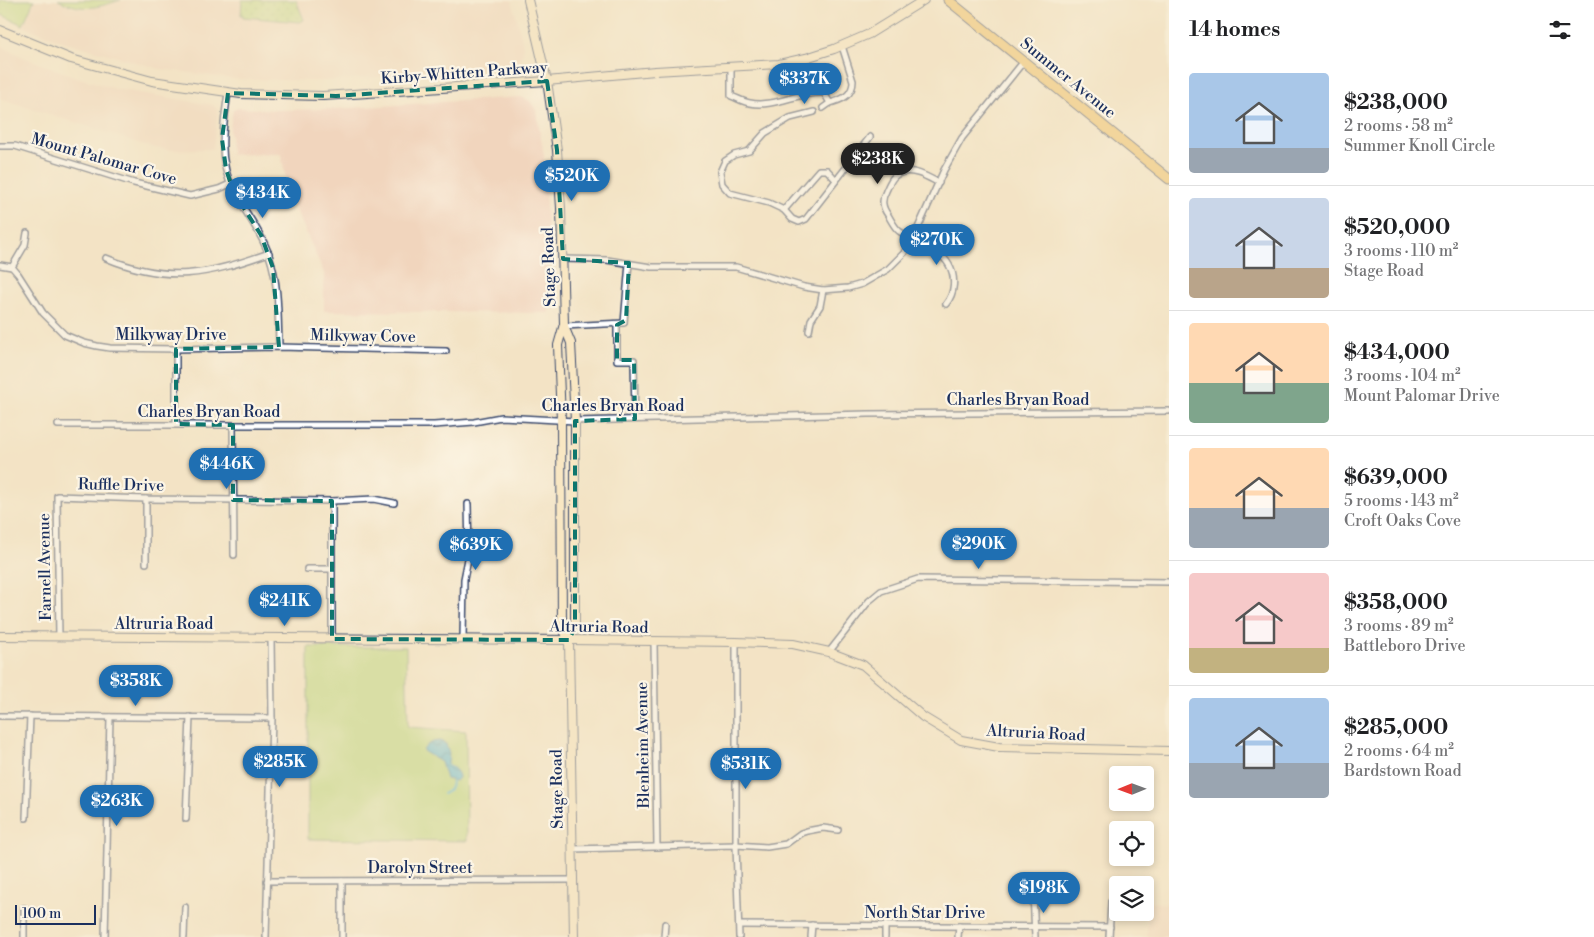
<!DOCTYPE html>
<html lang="en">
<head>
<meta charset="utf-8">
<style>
	body { margin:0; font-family:"Libre Bodoni",serif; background:#f6f6f6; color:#202124; height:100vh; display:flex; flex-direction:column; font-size:19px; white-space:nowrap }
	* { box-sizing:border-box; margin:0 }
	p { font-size:16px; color:#757577 }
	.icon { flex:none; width:28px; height:28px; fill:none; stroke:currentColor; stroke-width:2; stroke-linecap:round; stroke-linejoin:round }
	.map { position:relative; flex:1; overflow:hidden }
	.drawer { display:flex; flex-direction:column; background:#fff; width:425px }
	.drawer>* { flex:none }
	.needle { width:32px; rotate:269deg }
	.controls { position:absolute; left:1109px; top:766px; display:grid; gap:10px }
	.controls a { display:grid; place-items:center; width:45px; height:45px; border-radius:5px; background:#fff; box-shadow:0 2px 8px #0003; font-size:25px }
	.scale { position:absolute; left:15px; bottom:12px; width:81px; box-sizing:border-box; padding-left:5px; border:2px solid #1b2f5e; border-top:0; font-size:14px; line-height:18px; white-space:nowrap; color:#1b2f5e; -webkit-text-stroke:4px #fcf5e5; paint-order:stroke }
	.price { position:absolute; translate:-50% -42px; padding:0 11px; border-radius:18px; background:#1f6fb2; color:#fff; font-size:16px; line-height:32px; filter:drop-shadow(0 1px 2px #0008) }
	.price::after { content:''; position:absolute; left:50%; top:30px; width:15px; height:11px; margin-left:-8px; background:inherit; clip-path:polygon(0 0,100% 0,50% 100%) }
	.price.current { background:#222; color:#fff }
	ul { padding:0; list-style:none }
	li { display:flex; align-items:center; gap:15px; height:125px; padding:0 20px }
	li+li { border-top:1px solid #e0e0e0 }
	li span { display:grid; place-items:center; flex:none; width:140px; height:100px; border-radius:5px; color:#555 }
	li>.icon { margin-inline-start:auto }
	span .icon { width:60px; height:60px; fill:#fffc; stroke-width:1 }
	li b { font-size:21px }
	h2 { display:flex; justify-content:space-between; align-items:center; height:60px; padding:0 20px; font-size:21px }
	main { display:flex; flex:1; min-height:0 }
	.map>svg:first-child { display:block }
</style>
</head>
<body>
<main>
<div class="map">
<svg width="1169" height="937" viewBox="0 0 1169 937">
	<defs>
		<pattern id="grass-dots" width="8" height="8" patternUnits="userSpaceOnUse" patternTransform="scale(1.25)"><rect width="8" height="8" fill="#bad87e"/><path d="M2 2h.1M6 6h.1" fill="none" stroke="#9fba6f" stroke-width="1.8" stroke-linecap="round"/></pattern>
		<pattern id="water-waves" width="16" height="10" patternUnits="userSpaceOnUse" patternTransform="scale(1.25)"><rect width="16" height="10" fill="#5ab9d8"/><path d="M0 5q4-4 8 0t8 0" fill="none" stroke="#4a97b2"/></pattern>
	</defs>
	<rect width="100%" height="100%" fill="#fcf5e5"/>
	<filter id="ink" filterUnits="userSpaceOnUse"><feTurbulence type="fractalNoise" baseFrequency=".02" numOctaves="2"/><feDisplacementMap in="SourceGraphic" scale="10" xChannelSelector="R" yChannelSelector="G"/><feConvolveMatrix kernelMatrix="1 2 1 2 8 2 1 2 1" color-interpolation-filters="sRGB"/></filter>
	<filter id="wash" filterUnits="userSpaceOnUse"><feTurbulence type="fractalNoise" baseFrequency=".0096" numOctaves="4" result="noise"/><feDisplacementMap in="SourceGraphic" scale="20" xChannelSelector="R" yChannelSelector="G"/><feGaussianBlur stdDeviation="1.12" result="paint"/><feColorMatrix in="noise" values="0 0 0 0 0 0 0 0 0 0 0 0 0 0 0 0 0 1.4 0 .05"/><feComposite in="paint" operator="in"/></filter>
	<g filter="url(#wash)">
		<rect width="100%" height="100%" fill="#f3e3c5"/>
		<g fill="#f1d5bd">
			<path d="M35 0H55L71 7 84 9 96 8 126 0H512L522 40 523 52 519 62 508 66 330 81 236 79 160 69 58 40 24 26Z"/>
			<path d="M0 46 25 58 76 77 116 89 213 105 218 111 213 149 170 150 151 147 0 98Z"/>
			<path d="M521 97 530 101 536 110 544 156 550 313 324 311V273L289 194 281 154H231L230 128 233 110 237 108 280 110 335 109Z"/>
			<path d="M1147 902 1169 904V937H1147Z"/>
		</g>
		<path fill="url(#grass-dots)" stroke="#6a846e" d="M242 0H296L304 20 300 22 243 17V15H241Z"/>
		<g fill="#bad87e" stroke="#6a846e">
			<path d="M0 0H34L23 25 0 14Z"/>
			<path d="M58 0H121C95 8 84 12 58 0Z"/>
			<path d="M308 647H406L408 727 466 731 467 841 308 839Z"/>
		</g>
		<path fill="url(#water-waves)" stroke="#3a749b" d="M440 741 446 744 449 753 448 764C453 768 459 771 459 778L456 781 446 779 441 762 423 751C426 744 433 741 440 741Z"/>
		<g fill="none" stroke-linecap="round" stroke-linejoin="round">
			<path stroke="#5ab9d8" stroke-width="2" d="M443 794C449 792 452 788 452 781"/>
		</g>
	</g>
	<g filter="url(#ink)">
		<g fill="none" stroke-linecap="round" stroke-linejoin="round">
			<defs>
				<g id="street">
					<path d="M731 66V96C737 98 743 102 750 103 775 108 799 91 824 93L830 103C842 100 853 95 853 81L842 46"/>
					<path d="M228 93C223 126 217 161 234 191 245 213 261 231 269 255 279 284 278 316 279 347"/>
					<path d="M823 108 830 103"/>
					<path d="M814 112 790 118 765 133 749 151 734 155 725 161 720 172 722 184 730 193 769 203 784 210 792 219 799 222 806 219 870 137"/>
					<path d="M0 146H15L134 183 190 196 219 189 230 184"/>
					<path d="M939 183C929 178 915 169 903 172 893 174 890 182 886 191 881 200 882 207 888 215 891 220 894 227 899 231 914 242 939 247 949 265 956 277 955 293 946 304"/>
					<path d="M784 210 819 170H827L836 180"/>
					<path d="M106 258C169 284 207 275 269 253"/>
					<path d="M563 259 607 260 651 267H736L804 287 823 290 848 288 862 284 888 269 904 253 913 239 944 170 962 138 1024 61"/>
					<path d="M0 265 12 267 18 274 43 313 65 335 84 343 97 346 110 348 176 349 279 347 446 351"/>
					<path d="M12 267 25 245 27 233"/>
					<path d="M617 324V360H634L635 419"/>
					<path d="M564 326 624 323 629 263"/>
					<path d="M809 331 811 320 820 306 823 290"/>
					<path d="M176 424V349"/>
					<path d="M58 425H434L474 422 501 417 575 421 868 414 1169 411"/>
					<path d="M233 425 234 555"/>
					<path d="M332 501V639"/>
					<path d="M146 563V499"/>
					<path d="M307 569H332"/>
					<path d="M59 637 57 496 146 499 332 501 374 499 394 503"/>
					<path d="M463 639 464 579 469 554 468 504"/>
					<path d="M654 642 657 847"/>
					<path d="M736 642V845L739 937"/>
					<path d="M829 652 869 601 881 591 918 579 1169 582"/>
					<path d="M0 716 272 718"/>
					<path d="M26 818 30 716"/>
					<path d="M186 819 190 717"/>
					<path d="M572 849 736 845 767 847 786 844 801 833 807 831 823 828 838 830"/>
					<path d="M267 881 572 880"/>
					<path d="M1033 892 1035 937"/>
					<path d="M24 908V937"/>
					<path d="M740 925 1110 927"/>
					<path d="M105 937 110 717"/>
					<path d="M184 937 185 907"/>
					<path d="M266 937 272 718 271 638"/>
					<path d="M342 937V881"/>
					<path d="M664 937 665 924"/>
					<path d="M811 937 812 925"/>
					<path d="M885 937V925"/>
					<path d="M958 937 959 926"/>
					<path d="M1109 937 1111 902"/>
				</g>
				<g id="secondary">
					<path d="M528 0 547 81 557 150 561 208 564 324 558 345 561 420 562 627 569 640"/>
					<path d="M0 30 71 59 152 81 241 94 323 96 547 81 655 71 779 64 806 58 834 49 869 34 924 0"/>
					<path d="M564 326 571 343 575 421V627L569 640 574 937"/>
					<path d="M0 636 569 640 736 642 793 644 829 652 863 665 923 717 961 740 999 747 1169 751"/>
				</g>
				<path id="primary" d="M948 0 1169 179"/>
			</defs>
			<use href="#street" stroke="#3b4a6d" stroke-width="8"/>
			<use href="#secondary" stroke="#3b4a6d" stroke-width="10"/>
			<use href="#primary" stroke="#3b4a6d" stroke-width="11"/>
			<use href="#street" stroke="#fff" stroke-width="5"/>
			<use href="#secondary" stroke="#f9e7c3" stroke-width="8"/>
			<use href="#primary" stroke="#f1c36a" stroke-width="9"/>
		</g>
	</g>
	<path d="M0 0H1169V937H0ZM547 81 557 150 563 259 629 263 626 320 617 325V360H634L635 419 575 421V627L569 640 332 639V501L233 500V425L176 424V349L279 347 273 268 261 235 233 191 226 169 222 139 228 93 336 96Z" fill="#f3e3c5" fill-opacity=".55" fill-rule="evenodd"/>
	<path fill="none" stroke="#0f766e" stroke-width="4" stroke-dasharray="10 6" stroke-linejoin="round" d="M547 81 557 150 563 259 629 263 626 320 617 325V360H634L635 419 575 421V627L569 640 332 639V501L233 500V425L176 424V349L279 347 273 268 261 235 233 191 226 169 222 139 228 93 336 96Z"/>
	<g text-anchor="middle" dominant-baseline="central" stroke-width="4.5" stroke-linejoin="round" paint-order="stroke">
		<g font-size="16" fill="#1b2f5e" stroke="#fcf5e5">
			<text transform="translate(464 73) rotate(-4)">Kirby-Whitten Parkway</text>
			<text transform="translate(1068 78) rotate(39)">Summer Avenue</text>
			<text transform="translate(104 159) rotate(16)">Mount Palomar Cove</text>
			<text transform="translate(549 267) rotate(-92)">Stage Road</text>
			<text x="171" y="335">Milkyway Drive</text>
			<text transform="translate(363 336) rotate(1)">Milkyway Cove</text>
			<text x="1018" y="400">Charles Bryan Road</text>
			<text x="613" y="406">Charles Bryan Road</text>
			<text x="209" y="412">Charles Bryan Road</text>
			<text transform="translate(121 485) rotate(1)">Ruffle Drive</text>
			<text transform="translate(45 567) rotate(-91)">Farnell Avenue</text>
			<text x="164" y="624">Altruria Road</text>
			<text transform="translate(599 627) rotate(1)">Altruria Road</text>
			<text transform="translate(1036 733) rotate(3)">Altruria Road</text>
			<text transform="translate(643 745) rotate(-91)">Blenheim Avenue</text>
			<text transform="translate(557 789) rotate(-91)">Stage Road</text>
			<text x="420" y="868">Darolyn Street</text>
			<text x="925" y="913">North Star Drive</text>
		</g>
	</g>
</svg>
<div class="controls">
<a><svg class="needle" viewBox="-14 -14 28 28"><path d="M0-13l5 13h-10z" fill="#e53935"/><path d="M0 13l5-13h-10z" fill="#757577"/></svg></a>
<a><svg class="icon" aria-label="locate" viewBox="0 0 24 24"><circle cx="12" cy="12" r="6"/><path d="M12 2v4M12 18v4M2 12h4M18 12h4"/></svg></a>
<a><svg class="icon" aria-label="layers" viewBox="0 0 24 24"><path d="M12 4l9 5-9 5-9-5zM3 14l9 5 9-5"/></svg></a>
</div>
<div class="scale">100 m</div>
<b class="price" style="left:805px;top:105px">$337K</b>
<b class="price current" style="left:878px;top:185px">$238K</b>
<b class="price" style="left:572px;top:202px">$520K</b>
<b class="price" style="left:263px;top:219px">$434K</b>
<b class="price" style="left:937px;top:266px">$270K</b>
<b class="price" style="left:227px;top:490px">$446K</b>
<b class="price" style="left:979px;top:570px">$290K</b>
<b class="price" style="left:476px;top:571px">$639K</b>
<b class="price" style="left:285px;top:627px">$241K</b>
<b class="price" style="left:136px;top:707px">$358K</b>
<b class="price" style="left:280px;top:788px">$285K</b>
<b class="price" style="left:746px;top:790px">$531K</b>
<b class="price" style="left:117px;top:827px">$263K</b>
<b class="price" style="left:1044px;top:914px">$198K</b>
</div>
<section class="drawer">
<h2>14 homes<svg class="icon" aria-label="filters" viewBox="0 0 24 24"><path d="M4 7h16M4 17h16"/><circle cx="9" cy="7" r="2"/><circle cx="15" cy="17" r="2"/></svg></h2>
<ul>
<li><span style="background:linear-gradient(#a9c7e8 75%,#9aa5b1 0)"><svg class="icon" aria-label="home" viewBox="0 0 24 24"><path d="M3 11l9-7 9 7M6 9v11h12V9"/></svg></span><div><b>$238,000</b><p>2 rooms · 58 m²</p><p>Summer Knoll Circle</p></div></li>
<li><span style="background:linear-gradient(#c9d6e8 70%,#b9a48a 0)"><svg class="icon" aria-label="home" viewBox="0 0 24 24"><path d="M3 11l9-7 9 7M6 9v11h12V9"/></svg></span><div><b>$520,000</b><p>3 rooms · 110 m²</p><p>Stage Road</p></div></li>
<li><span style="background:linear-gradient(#ffd9b3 60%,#7fa58c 0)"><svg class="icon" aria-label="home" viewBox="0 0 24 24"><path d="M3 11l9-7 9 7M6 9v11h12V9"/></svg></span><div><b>$434,000</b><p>3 rooms · 104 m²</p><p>Mount Palomar Drive</p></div></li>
<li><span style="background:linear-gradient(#ffd9b3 60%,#9aa5b1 0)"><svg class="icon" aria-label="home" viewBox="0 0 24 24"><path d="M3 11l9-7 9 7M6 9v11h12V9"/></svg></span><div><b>$639,000</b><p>5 rooms · 143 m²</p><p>Croft Oaks Cove</p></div></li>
<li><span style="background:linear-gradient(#f6c9c9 75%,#c2b280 0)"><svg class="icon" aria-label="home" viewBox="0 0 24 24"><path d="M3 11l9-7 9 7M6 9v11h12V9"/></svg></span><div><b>$358,000</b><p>3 rooms · 89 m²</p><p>Battleboro Drive</p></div></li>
<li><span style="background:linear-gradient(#a9c7e8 65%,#9aa5b1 0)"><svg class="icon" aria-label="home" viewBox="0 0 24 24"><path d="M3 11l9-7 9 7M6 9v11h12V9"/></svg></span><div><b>$285,000</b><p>2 rooms · 64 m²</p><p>Bardstown Road</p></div></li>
</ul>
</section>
</main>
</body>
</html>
